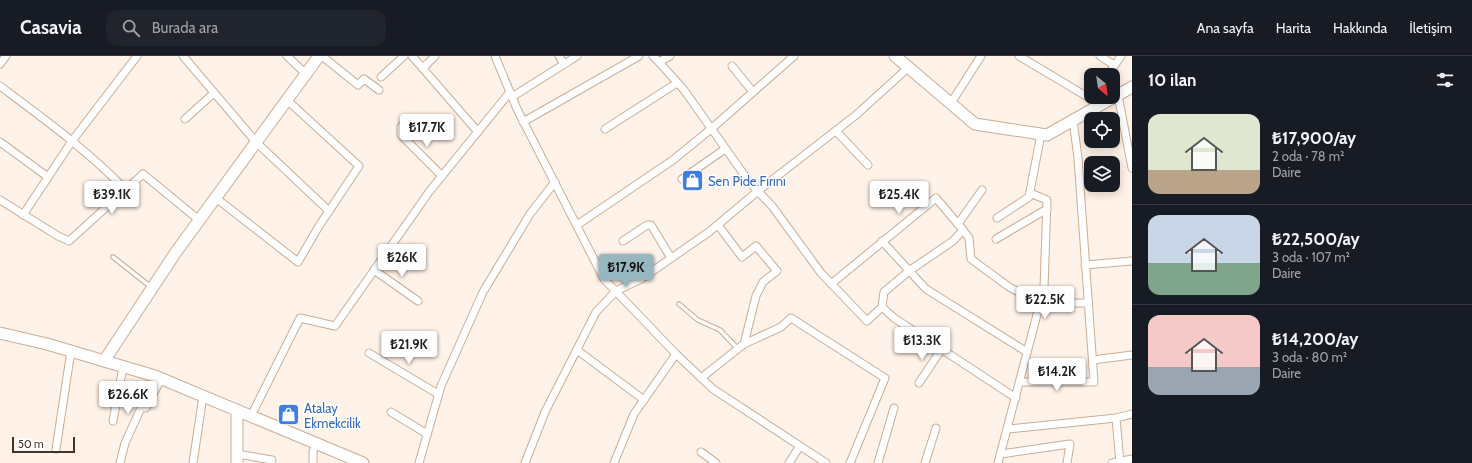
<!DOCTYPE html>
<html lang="tr">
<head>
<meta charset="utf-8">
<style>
	body { margin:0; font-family:Cabin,sans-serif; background:#20242c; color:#f1f3f6; height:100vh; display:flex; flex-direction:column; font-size:15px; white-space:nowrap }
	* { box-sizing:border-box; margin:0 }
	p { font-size:13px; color:#9ea1a6 }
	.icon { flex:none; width:22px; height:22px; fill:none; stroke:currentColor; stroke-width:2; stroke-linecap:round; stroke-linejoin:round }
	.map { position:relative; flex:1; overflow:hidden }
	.details { display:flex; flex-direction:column; background:#171b24; width:340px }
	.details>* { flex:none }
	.needle { width:26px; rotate:151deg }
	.fabs { position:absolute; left:1084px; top:12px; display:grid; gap:8px }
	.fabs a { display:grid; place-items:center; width:36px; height:36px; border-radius:8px; background:#171b24; box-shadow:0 2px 10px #0003; font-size:20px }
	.scale { position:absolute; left:12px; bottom:10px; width:63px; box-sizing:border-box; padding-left:4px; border:2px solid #41352a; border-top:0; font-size:11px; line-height:14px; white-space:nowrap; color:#41352a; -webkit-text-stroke:3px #fff; paint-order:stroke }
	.price { position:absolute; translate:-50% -34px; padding:0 9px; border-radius:4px; background:#fff; color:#222; font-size:13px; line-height:26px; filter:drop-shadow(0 1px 2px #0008) }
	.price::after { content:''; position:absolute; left:50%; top:24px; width:12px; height:9px; margin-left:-6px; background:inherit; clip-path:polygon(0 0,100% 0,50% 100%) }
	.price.on { background:#97b7c0; color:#111 }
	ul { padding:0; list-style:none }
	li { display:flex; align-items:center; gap:12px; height:100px; padding:0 16px }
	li+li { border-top:1px solid #363941 }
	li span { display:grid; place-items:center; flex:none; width:112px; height:80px; border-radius:12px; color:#555 }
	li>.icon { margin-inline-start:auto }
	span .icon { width:48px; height:48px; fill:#fffc; stroke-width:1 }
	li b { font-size:17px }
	h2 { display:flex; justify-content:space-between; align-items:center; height:48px; padding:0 16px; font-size:17px }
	header { display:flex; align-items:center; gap:24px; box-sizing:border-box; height:56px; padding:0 20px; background:#171b24; border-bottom:1px solid #363941 }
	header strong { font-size:19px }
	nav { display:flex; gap:22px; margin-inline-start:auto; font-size:14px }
	.search { width:280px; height:36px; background:#20242c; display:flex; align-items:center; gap:10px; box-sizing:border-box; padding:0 14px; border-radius:12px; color:#9ea1a6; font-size:15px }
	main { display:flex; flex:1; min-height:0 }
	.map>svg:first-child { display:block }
</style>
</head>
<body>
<header>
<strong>Casavia</strong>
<div class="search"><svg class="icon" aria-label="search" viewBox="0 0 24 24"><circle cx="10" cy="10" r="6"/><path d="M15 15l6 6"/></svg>Burada ara</div>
<nav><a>Ana sayfa</a><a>Harita</a><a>Hakkında</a><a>İletişim</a></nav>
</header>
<main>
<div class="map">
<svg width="1132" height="407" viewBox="0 0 1132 407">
	<rect width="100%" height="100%" fill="#fff2e8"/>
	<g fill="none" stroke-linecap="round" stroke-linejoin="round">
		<defs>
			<g id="service">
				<path d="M113 201 151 231"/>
				<path d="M679 248 698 264 720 274 738 293"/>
			</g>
			<g id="minor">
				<path d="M183 0 256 86 329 155"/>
				<path d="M287 0 306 18"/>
				<path d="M322 0 358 29 364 23 379 34"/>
				<path d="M412 0 478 76"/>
				<path d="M495 0 517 53 604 223 676 298 713 333 826 407"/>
				<path d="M559 0 564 8"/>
				<path d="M653 0 659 6 670 0"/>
				<path d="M1019 0 1101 49"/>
				<path d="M1100 0 1114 9"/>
				<path d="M659 6 684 34 750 127 772 150 821 217 867 265 882 251 894 262 1016 342"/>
				<path d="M0 8 6 0"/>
				<path d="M732 10 753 36"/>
				<path d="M423 12 435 0"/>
				<path d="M1108 19 1121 0"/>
				<path d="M381 21 404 0"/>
				<path d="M0 30C44 63 87 94 126 134"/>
				<path d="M1118 39 1132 112"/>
				<path d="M512 41 577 0"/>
				<path d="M951 47 981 0"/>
				<path d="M185 63 214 37"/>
				<path d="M407 64 401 71V79L442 120"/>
				<path d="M523 66 639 0"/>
				<path d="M605 73 677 27"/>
				<path d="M836 75 868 109"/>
				<path d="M0 86 48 121"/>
				<path d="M682 123 725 93"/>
				<path d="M216 142 298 206 319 170 359 110 287 44"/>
				<path d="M0 144 58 180 69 185 143 118 199 164"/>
				<path d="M23 159 72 85 137 0"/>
				<path d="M997 162 1029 141 1041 78"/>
				<path d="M958 168 982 134"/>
				<path d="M577 169 673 104 711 73 794 0"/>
				<path d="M996 183 1047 153"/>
				<path d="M623 185 647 169H651L671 202"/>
				<path d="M882 185 926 233 1027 296"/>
				<path d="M1085 209 1132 205"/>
				<path d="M374 214 418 245"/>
				<path d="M831 228 936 142 963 174"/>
				<path d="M882 251 884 236 909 215 953 185 963 174 969 182 971 203 1009 231 1040 247H1088"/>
				<path d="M744 288 781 271 791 262 885 322 850 407"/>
				<path d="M577 294 644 344"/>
				<path d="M369 297 438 338"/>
				<path d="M1093 304 1132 299"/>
				<path d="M701 322 744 288 756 240 763 226 777 215 756 190 742 201 718 169"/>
				<path d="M1020 326H1094L1078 102 1073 64"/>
				<path d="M919 327 941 294"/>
				<path d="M391 356 427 378"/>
				<path d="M251 360 300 262 335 270 429 136 510 36"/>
				<path d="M113 365 123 311"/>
				<path d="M1008 373 1116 362"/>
				<path d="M56 393 71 295"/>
				<path d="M701 396 716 407"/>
				<path d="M237 398 272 404"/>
				<path d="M1001 398 1070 388 1067 407"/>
				<path d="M120 407 125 387 141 352H146L161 323"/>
				<path d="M193 407 203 340"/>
				<path d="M313 407V396L316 387"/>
				<path d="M419 407 441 330 483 236 530 158 555 126"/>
				<path d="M525 407 545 356 596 256 616 235 641 223 709 176 758 135 856 59 909 11"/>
				<path d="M614 407 634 358 676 298"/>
				<path d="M789 407 800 390"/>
				<path d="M878 407 894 352"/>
				<path d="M925 407 936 372"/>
				<path d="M998 407 1044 232 1047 144 1030 137"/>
				<path d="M1112 407 1132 403"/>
				<path d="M1120 407 1116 362 1132 358"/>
			</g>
			<g id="secondary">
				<path d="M895 0 975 68 1047 79 1132 31"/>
				<path d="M0 277 47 288 155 320 363 407"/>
				<path d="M104 305 176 196 319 0"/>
				<path d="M237 407V354"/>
			</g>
		</defs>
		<use href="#service" stroke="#cbad95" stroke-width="5.5"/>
		<use href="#minor" stroke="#cbad95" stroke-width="9"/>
		<use href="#secondary" stroke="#cbad95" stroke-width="13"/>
		<use href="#service" stroke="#fff" stroke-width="3.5"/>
		<use href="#minor" stroke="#fff" stroke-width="7"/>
		<use href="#secondary" stroke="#fff" stroke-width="11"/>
	</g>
	<defs>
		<symbol id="shop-square" viewBox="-11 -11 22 22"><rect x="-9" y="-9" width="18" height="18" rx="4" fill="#3f7fe0" stroke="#fff"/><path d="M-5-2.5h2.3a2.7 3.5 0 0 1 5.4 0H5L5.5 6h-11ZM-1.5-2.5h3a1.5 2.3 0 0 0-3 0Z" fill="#fff"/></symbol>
	</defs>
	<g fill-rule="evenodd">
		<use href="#shop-square" x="680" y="112" width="25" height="25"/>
		<use href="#shop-square" x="276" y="346" width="25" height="25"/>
	</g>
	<g text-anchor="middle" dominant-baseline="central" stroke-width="3" stroke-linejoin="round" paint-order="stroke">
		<g font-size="13" fill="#366cbe" stroke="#fff" text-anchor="start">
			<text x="708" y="125">Sen Pide Fırını</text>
			<text x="304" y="352">Atalay<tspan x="304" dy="15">Ekmekcilik</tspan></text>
		</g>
	</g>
</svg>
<div class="fabs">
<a><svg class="needle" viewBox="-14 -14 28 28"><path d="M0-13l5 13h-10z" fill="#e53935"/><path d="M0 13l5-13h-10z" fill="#9ea1a6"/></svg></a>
<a><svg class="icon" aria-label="locate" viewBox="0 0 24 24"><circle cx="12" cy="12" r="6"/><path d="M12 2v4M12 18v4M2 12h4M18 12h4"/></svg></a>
<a><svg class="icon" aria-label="layers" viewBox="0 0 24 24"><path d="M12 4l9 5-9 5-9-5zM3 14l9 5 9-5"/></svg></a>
</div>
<div class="scale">50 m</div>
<b class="price" style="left:427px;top:92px">₺17.7K</b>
<b class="price" style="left:112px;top:159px">₺39.1K</b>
<b class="price" style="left:899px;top:159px">₺25.4K</b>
<b class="price" style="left:402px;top:222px">₺26K</b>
<b class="price on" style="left:626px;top:232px">₺17.9K</b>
<b class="price" style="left:1045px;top:264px">₺22.5K</b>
<b class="price" style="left:922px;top:305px">₺13.3K</b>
<b class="price" style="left:409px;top:309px">₺21.9K</b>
<b class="price" style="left:1057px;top:336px">₺14.2K</b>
<b class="price" style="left:128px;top:359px">₺26.6K</b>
</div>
<section class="details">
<h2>10 ilan<svg class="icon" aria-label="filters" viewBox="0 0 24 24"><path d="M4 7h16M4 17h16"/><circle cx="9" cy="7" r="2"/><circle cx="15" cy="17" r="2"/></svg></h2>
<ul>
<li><span style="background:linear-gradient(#dfe7d0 70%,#b9a48a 0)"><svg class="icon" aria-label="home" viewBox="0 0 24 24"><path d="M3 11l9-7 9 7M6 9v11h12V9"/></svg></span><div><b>₺17,900/ay</b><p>2 oda · 78 m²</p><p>Daire</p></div></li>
<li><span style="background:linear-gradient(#c9d6e8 60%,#7fa58c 0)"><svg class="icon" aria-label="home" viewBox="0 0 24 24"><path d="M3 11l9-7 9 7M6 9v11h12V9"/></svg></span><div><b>₺22,500/ay</b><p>3 oda · 107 m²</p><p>Daire</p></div></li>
<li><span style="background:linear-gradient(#f6c9c9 65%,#9aa5b1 0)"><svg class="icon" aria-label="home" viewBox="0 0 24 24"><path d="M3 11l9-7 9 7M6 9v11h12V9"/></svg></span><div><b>₺14,200/ay</b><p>3 oda · 80 m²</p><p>Daire</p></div></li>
</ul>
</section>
</main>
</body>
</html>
